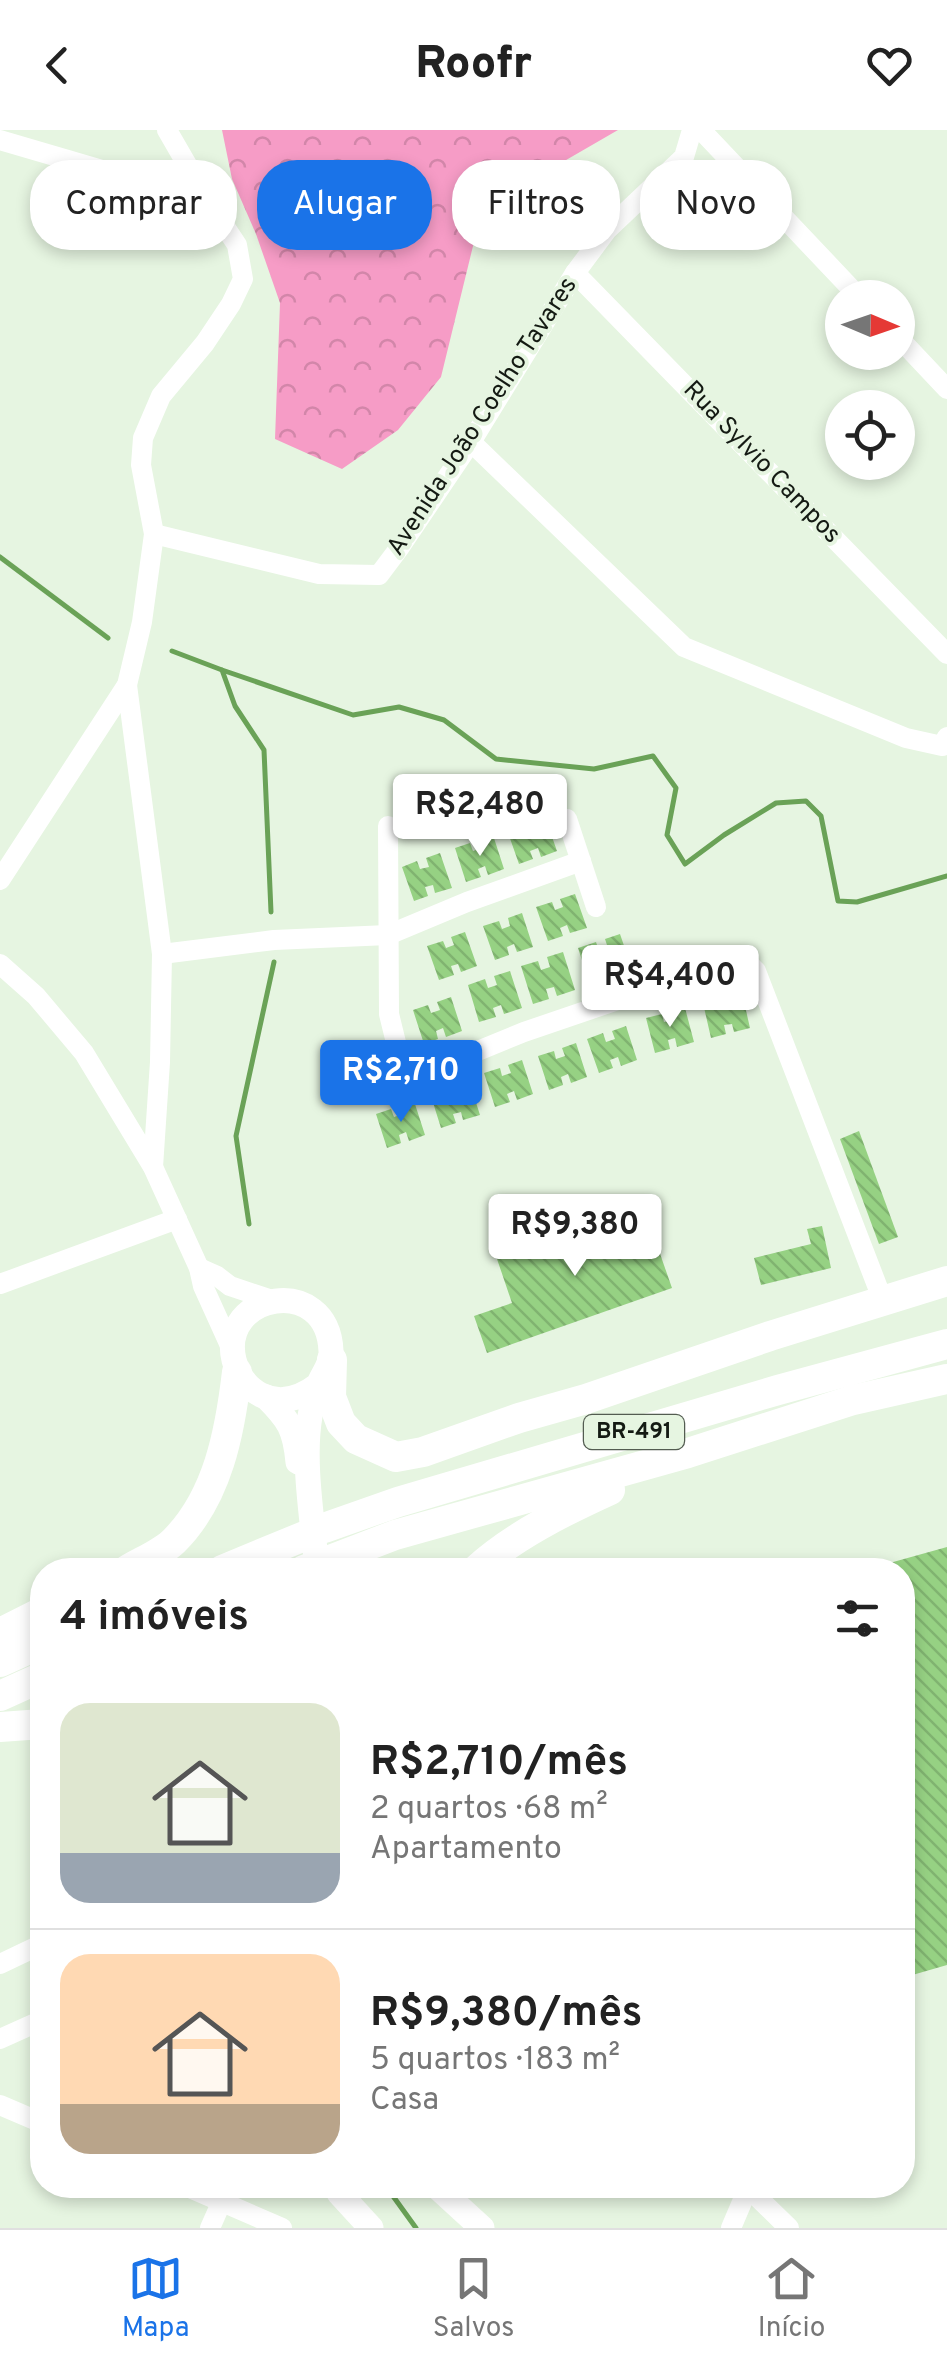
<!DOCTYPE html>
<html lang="pt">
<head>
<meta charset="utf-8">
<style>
	body { margin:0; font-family:Overpass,sans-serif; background:#f2f2f2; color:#222; height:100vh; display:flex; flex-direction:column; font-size:38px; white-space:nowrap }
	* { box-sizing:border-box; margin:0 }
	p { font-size:32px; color:#767676 }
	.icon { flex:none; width:55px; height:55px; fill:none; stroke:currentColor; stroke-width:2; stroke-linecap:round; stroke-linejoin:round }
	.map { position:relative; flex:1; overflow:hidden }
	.details { position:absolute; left:30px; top:1428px; width:885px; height:640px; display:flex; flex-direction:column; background:#fff; border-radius:40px; box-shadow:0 5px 15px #0003 }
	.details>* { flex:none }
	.guide { position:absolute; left:30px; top:30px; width:888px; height:90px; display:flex; gap:20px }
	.needle { width:65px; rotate:92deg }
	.tools { position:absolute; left:825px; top:150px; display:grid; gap:20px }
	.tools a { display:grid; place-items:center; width:90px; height:90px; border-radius:50%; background:#fff; box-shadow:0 5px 15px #0003; font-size:50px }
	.price { position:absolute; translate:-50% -85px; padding:0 22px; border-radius:10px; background:#fff; color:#222; font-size:32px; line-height:65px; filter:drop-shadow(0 2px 5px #0008) }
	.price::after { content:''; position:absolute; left:50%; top:60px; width:30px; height:22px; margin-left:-15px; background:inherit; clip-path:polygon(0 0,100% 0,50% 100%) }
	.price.selected { background:#1a73e8; color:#fff }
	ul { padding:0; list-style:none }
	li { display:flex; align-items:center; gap:30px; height:250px; padding:0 30px }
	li+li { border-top:2px solid #e0e0e0 }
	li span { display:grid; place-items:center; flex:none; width:280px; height:200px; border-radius:30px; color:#555 }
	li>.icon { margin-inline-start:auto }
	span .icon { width:120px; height:120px; fill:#fffc; stroke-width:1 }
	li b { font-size:42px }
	h2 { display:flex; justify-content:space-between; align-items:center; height:120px; padding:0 30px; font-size:42px }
	.pill { padding:0 35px; border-radius:40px; background:#fff; box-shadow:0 5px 15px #0003; font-size:35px; line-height:90px }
	.pill.selected { background:#1a73e8; color:#fff }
	header { display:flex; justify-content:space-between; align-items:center; height:130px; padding:0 30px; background:#fff; font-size:45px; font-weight:800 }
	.tab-bar { display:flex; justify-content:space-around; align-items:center; height:140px; border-top:2px solid #e0e0e0; background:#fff; font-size:28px; color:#767676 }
	.tab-bar a { display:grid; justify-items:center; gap:5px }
	.tab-bar .selected { color:#1a73e8 }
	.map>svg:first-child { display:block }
</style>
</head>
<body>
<header><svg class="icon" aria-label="back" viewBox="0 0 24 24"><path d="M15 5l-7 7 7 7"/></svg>Roofr<svg class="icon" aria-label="heart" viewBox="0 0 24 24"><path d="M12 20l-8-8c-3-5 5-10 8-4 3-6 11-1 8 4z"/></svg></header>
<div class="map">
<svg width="947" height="2098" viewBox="0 0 947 2098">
	<defs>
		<pattern id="forest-crowns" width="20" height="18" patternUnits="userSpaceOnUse" patternTransform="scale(2.5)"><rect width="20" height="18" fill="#f69cc6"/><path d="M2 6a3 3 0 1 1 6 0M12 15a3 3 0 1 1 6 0" fill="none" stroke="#d286a9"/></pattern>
		<pattern id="building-back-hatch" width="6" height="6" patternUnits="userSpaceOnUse" patternTransform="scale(2.5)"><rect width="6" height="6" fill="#96d183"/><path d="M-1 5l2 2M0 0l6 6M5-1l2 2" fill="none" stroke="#80b370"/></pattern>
	</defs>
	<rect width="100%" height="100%" fill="#e6f5e1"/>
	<path fill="url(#forest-crowns)" d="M222 0H618L516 59 474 112 441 247 398 300 342 339 275 309 280 173 256 104 232 49Z"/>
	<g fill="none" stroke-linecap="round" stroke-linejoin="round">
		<g stroke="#6aa257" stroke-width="5">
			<path d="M0 427 108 508"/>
			<path d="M172 521 222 540 235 576 264 620 271 782"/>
			<path d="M222 540 353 585 399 577 444 590 496 629 594 639 653 626 676 658 667 705 685 734 724 705 776 673 806 671 821 686 838 771 857 772 947 746"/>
			<path d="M249 1094 236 1006 274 832"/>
			<path d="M385 2055 416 2098"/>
		</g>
	</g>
	<g fill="url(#building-back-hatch)">
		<path d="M545 687 557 721 541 727 538 718 530 721 533 729 519 734 507 700 523 695 526 703 534 700 531 692Z"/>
		<path d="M493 705 504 739 488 745 485 736 478 739 481 747 466 752 455 718 470 713 473 721 482 718 479 710Z"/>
		<path d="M440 723 452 758 435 763 433 755 425 757 428 766 414 771 402 737 417 731 420 739 429 737 426 728Z"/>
		<path d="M575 764 587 798 570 803 567 795 560 798 563 806 548 811 536 777 552 772 555 780 563 777 560 769Z"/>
		<path d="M522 783 533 817 517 822 514 814 507 817 509 825 495 830 483 796 499 791 502 799 510 796 508 788Z"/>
		<path d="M465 802 477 836 461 842 458 834 451 836 454 845 439 850 427 816 443 811 446 818 454 815 451 807Z"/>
		<path d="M620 804 633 842 615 847 612 838 604 841 606 850 590 855 578 818 596 812 599 821 608 818 605 809Z"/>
		<path d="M563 822 575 860 557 866 554 857 546 859 549 869 533 874 521 836 538 831 541 840 550 837 547 827Z"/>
		<path d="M510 841 522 878 504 884 501 875 493 878 496 887 479 892 468 855 485 849 488 858 497 855 494 846Z"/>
		<path d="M742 863 750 898 734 902 732 894 724 895 726 904 711 908 703 873 719 869 721 877 729 875 727 866Z"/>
		<path d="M451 867 462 901 446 907 443 898 436 901 438 909 424 914 413 880 428 875 431 883 440 880 437 872Z"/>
		<path d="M685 878 694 912 677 917 675 908 668 910 670 919 655 923 646 888 662 884 664 892 673 890 671 881Z"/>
		<path d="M626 896 637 930 621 936 618 927 610 930 613 938 599 943 587 909 603 903 606 912 615 909 612 901Z"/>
		<path d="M576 913 587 947 571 953 568 944 561 947 563 955 549 960 538 926 554 921 556 929 565 926 562 918Z"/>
		<path d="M522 930 533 964 517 970 514 961 507 964 510 972 495 977 484 943 500 938 502 946 511 943 508 935Z"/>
		<path d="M469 951 480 985 463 990 461 982 453 984 456 993 441 998 430 963 446 958 449 966 457 964 455 955Z"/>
		<path d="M414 971 425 1005 409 1011 406 1002 399 1005 401 1013 387 1018 376 984 391 979 394 987 403 984 400 976Z"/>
		<path d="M859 1001 898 1107 879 1114 840 1009Z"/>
		<path d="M644 1078 672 1158 487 1223 474 1186 512 1173 497 1129Z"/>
		<path d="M822 1096 831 1138 761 1155 754 1128 811 1114 807 1099Z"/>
		<path d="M947 1417V1835L902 1848V1440L868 1439Z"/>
	</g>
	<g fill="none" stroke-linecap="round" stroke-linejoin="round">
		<g stroke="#fff" stroke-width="20">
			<path d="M701 0 860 168"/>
			<path d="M0 10 208 71"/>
			<path d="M575 143 947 524"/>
			<path d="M898 207 947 259"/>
			<path d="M471 312 684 517 906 608 942 616 947 607"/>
			<path d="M154 404 319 444 379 445 400 417 471 312 575 143 607 100 684 27 692 0"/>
			<path d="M127 555 162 824 160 932 153 1037"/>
			<path d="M567 689 596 777"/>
			<path d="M388 696 389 884 402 937 408 945 424 943 524 902 694 844 741 833 750 835 756 841 883 1171"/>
			<path d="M0 750 127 555 142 492 154 404 141 335 143 308 161 266 205 213 231 174 243 149 237 115 208 71 167 0"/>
			<path d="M162 824 274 810 388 805 467 772 581 731"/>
			<path d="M0 834 36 866 84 923 153 1037 199 1138 203 1156 232 1220"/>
			<path d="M199 1138 217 1146 230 1156 272 1170"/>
			<path d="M0 1154 177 1089"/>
			<path d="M0 1834 42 1814"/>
			<path d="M0 1909 42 1890"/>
			<path d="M0 1975 42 1993"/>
			<path d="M183 2055 282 2098"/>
			<path d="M745 2055 789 2098"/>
			<path d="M210 2098 229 2055"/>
			<path d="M731 2098 748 2058"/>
		</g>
		<g stroke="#fff" stroke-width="25">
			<path d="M266 1267C289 1290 295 1299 298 1332"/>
			<path d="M317 1440C313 1393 302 1332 310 1286 312 1277 314 1266 318 1256 322 1244 332 1235 331 1221 328 1143 218 1163 234 1230 238 1246 246 1257 261 1265 281 1275 301 1268 318 1255"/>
			<path d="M335 2055 339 2063 371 2098"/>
			<path d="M435 2055 482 2098"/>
		</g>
		<g stroke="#fff" stroke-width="30">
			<path d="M332 1230 331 1267 341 1293 356 1309 396 1327 423 1322 519 1288 586 1269 770 1206 947 1151"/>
			<path d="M127 1440C142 1431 162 1423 174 1411 218 1367 230 1302 237 1242"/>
			<path d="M222 1440 324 1398 398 1372 778 1260 947 1214"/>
			<path d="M304 1440 395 1405 688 1323 853 1270 947 1249"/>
			<path d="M476 1440C513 1406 564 1381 610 1360"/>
			<path d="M0 1503 42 1482"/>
			<path d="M0 1532 42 1513"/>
			<path d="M0 1566 42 1547"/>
			<path d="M0 1597 42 1594"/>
		</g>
	</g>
	<g text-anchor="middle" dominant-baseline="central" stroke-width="8" stroke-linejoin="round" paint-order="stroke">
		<rect fill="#e6f5e1" stroke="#535c51" stroke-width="2.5" x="584" y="1285" width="100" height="34" rx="8"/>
		<g font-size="22" font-weight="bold" fill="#141a13">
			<text x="634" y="1302">BR-491</text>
		</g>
		<g font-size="25" fill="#141a13" stroke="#e6f5e1">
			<text transform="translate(483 287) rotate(-57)">Avenida João Coelho Tavares</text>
			<text transform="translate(761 333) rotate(46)">Rua Sylvio Campos</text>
		</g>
	</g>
</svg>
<div class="tools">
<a><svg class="needle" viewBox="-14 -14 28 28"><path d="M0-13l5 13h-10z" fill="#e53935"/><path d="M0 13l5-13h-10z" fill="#767676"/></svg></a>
<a><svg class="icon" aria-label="locate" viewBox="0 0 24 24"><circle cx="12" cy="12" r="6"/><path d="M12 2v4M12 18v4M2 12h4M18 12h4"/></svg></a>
</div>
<b class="price" style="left:480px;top:729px">R$2,480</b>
<b class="price" style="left:670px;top:900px">R$4,400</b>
<b class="price selected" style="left:401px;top:995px">R$2,710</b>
<b class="price" style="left:575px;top:1149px">R$9,380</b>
<div class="guide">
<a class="pill">Comprar</a>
<a class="pill selected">Alugar</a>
<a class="pill">Filtros</a>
<a class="pill">Novo</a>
</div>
<section class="details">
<h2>4 imóveis<svg class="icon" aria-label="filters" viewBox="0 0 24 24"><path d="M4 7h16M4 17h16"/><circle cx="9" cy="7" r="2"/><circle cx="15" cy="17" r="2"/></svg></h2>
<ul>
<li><span style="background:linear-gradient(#dfe7d0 75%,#9aa5b1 0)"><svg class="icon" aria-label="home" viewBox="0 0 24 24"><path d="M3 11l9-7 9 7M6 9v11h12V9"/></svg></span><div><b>R$2,710/mês</b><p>2 quartos · 68 m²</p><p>Apartamento</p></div></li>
<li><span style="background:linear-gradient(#ffd9b3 75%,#b9a48a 0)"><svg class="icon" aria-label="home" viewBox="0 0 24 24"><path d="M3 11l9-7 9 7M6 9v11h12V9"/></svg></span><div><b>R$9,380/mês</b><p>5 quartos · 183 m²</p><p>Casa</p></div></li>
</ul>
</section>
</div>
<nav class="tab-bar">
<a class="selected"><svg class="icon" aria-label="map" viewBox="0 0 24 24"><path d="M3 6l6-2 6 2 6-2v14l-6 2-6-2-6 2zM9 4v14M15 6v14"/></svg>Mapa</a>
<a><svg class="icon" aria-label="saved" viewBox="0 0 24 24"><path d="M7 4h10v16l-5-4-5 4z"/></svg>Salvos</a>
<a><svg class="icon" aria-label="home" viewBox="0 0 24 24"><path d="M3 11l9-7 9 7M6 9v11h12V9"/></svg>Início</a>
</nav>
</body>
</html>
